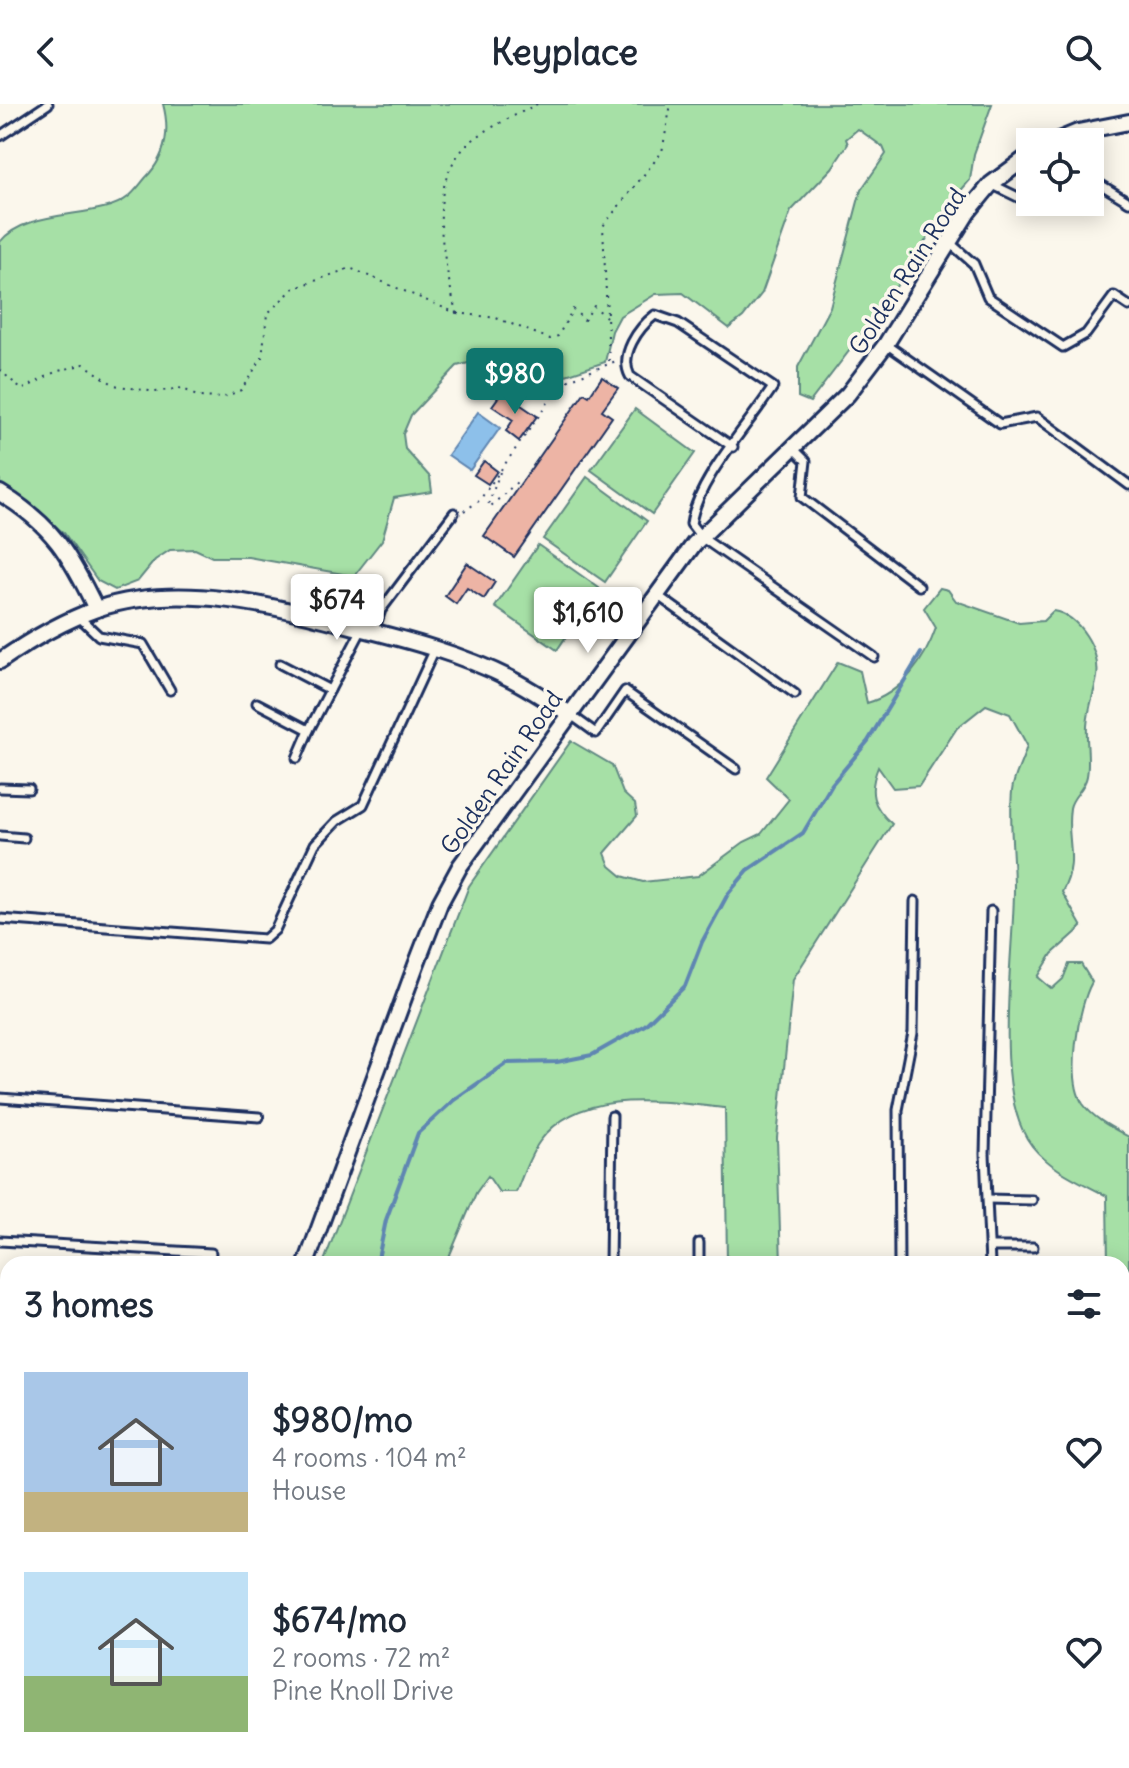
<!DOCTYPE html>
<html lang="en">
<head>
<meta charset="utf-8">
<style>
	body { margin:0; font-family:Delius,sans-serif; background:#f6f6f7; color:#1f2937; height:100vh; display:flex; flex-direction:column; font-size:30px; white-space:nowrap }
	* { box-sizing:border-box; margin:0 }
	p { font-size:26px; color:#747a83 }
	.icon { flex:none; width:44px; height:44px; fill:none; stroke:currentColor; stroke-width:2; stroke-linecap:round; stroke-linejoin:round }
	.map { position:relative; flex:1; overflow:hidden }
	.side { position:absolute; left:0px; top:1152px; width:1130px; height:512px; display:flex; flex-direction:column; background:#fff; border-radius:24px 24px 0 0; box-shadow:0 4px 20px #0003 }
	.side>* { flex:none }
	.controls { position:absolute; left:1016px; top:24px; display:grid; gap:16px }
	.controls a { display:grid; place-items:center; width:88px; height:88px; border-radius:0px; background:#fff; box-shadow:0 4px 20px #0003; font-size:40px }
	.price { position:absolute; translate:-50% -68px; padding:0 18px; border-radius:8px; background:#fff; color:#222; font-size:26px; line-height:52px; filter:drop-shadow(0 2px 4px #0008) }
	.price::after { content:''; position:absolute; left:50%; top:48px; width:24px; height:18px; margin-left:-12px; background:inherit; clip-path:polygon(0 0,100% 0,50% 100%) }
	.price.selected { background:#0f766e; color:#fff }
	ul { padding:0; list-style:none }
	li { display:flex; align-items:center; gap:24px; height:200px; padding:0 24px }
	li span { display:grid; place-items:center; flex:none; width:224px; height:160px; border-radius:0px; color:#555 }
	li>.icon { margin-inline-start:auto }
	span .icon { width:96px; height:96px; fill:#fffc; stroke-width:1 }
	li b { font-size:34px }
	h2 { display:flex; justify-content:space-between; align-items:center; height:96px; padding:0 24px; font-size:34px }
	header { display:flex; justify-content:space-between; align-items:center; height:104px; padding:0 24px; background:#fff; font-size:36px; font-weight:700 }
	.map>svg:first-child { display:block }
</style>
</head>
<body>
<header><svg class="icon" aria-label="back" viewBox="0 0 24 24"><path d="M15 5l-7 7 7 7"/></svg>Keyplace<svg class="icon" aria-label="search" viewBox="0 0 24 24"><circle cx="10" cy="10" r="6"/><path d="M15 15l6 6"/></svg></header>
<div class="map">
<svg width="1129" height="1664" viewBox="0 0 1129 1664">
	<rect width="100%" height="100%" fill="#fbf7ec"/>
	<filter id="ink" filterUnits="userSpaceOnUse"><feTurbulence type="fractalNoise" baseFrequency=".0125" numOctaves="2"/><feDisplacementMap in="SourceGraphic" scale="16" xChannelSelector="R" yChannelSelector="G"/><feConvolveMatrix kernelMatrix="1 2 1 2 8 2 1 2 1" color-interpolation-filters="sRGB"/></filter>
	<g filter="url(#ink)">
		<path fill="#f7e3d7" d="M230 1656H438L446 1664H231Z"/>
		<g fill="#a6e0a6" stroke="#608882" stroke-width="2">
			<path d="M163 0H992L974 50 970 76 949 100 885 200 810 298 798 293V263L830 203 861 86 886 50 883 43 858 25 846 35 848 40 832 64 791 107 762 189 743 213 729 224 683 189 656 190 620 212 612 227 605 258 566 271 531 259 476 257 457 262 411 311 403 330 405 345 430 373 432 388 394 394 382 436 354 472 248 453H212L195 445 170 446 155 456 138 477 115 486 98 477 64 429 0 380V138C28 103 100 116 128 93 136 87 142 77 149 70 167 49 170 26 163 0Z"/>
			<path d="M635 305 695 349 652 410 591 366Z"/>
			<path d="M587 373 647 417 605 478 543 435Z"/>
			<path d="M538 441 599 484 557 546 495 503Z"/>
			<path d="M940 484 948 486 956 497 1019 519 1043 517 1053 507C1079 511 1101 547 1097 573 1094 590 1088 605 1087 622 1086 638 1090 656 1087 672 1085 685 1072 692 1070 704 1065 738 1080 755 1062 788L1082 823 1052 850 1038 873 1052 885 1063 875 1069 860H1081L1092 878C1078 903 1066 975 1083 1000 1094 1015 1113 1024 1129 1033V1191L1122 1192V1160H1108L1107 1092C1081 1078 1051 1066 1032 1042 991 990 1014 851 1014 785 1014 752 1009 719 1012 687 1013 672 1024 656 1027 641L1010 610 986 601 957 624 919 682 893 684 878 663C868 688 872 702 892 720L793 875 777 1034 781 1160H727L725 1004C665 998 581 982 540 1037 529 1052 523 1071 516 1088H499L488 1072 476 1089 446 1160H323L469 782 571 637 612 661 623 689 635 700 637 712 605 749 610 762 622 772 643 778 698 772 744 738 761 730 789 695 766 673 838 558 860 567 867 599C902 589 925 556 936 524L924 504Z"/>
			<path d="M1129 1506V1664H1020L1028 1656H1122V1509Z"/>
			<path d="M8 1509V1576L0 1575V1511Z"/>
			<path d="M180 1656H230L231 1664H179Z"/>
			<path d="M438 1656H520L527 1664H446Z"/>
		</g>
		<path fill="#8dc0ea" stroke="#5f86b2" stroke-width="2" d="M478 308 500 324 470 366 448 351Z"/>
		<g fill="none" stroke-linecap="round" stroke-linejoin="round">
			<g stroke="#5f86b2" stroke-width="4">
				<path d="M377 1160 386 1116 418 1029 454 996 507 959 557 958 592 951 645 921 685 882 702 838 728 790 748 766 803 729 832 680 868 637 921 549"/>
				<path d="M202 1664 204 1656"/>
			</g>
		</g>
		<g fill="#edb4a5" stroke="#1b2f5e" stroke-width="2">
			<path d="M602 273 618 284 602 306 612 313 514 453 484 432 584 289 589 292Z"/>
			<path d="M502 288 537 312 519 337 506 327 513 316 492 302Z"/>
			<path d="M484 357 497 367 488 380 474 371Z"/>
			<path d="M467 459 495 478 484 495 467 484 456 500 445 492Z"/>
			<path d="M6 1585H8V1634L0 1633V1587Z"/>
			<path d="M339 1656H388L396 1664H346Z"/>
		</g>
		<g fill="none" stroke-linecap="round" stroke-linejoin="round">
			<defs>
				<g id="lane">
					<path d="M0 32 48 0"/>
					<path d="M1090 74 1129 98"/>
					<path d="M991 80 1026 97 1030 95"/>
					<path d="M949 138 974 160 988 193 1063 243 1086 230 1114 192 1129 202"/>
					<path d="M886 240 1000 320 1037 313 1129 381"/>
					<path d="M733 343 630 272C619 251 638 224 655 211L678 219 773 283C748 322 697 376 691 420L701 433 874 553"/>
					<path d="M793 344 806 357 802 393 919 482"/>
					<path d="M657 491 795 590"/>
					<path d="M80 514 99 532 143 540 170 586"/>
					<path d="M374 527 381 506 454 409"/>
					<path d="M280 560 330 586"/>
					<path d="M257 599 309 626 362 525"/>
					<path d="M571 611 596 629 625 587 736 665"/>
					<path d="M297 654 309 626"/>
					<path d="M0 684 29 685"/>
					<path d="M0 732 24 734"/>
					<path d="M0 815 265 835 275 826 315 740 337 717 363 701 435 545"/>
					<path d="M0 994 259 1013"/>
					<path d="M988 1095 1032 1096"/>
					<path d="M0 1137 211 1149"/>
					<path d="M699 1139V1160"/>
					<path d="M991 1143H1033"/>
					<path d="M610 1160 612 1012"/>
					<path d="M899 1160 898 1006 913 929 915 797"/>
					<path d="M990 1160 985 1050 991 807"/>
					<path d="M1122 1241 1129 1249"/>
					<path d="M1122 1370 1129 1376"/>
					<path d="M0 1427 8 1429"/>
					<path d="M72 1656 73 1664"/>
					<path d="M631 1656 638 1664"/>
					<path d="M897 1656 904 1664"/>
					<path d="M167 1664V1656"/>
					<path d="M737 1664V1656"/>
				</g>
				<g id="street">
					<path d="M1054 38 1078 28 1129 18"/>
					<path d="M0 389C53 421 70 451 96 505"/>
					<path d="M0 557C29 537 63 517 97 505 180 477 274 502 355 523 408 536 461 550 511 575 531 585 549 598 569 609"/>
					<path d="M306 1160 416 861 440 799 460 762 694 440 848 290 886 240 968 108 991 80 1030 51"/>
					<path d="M1122 1202 1129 1201"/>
					<path d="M0 1305H8"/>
					<path d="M0 1650H8"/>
				</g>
			</defs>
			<use href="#lane" stroke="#1b2f5e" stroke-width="13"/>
			<use href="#street" stroke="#1b2f5e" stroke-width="20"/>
			<g stroke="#1b2f5e" stroke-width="2" stroke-dasharray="2 6" stroke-linecap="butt">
				<path d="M457 209 496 214 550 235 558 232 573 205 584 216 594 202 606 213"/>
				<path d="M609 257 603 122 662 48 671 0"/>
				<path d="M0 266 22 286 55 268 84 260 114 281 155 288 182 284 198 293 222 294 241 286 262 254 267 210 293 185 350 164 456 209C445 156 423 82 468 40 486 24 515 12 537 0"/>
				<path d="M500 368 488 401 490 403 517 378 520 380"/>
				<path d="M464 407 479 397 557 286 569 276 616 257"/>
			</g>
			<use href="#lane" stroke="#fbf7ec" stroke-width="7"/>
			<use href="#street" stroke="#fbf7ec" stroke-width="14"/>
		</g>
	</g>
	<g text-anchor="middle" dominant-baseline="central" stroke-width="7" stroke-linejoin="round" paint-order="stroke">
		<g font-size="24" fill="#1b2f5e" stroke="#fbf7ec">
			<text transform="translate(907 167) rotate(-57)">Golden Rain Road</text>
			<text transform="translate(501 668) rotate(-55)">Golden Rain Road</text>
		</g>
	</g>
</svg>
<div class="controls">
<a><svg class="icon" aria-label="locate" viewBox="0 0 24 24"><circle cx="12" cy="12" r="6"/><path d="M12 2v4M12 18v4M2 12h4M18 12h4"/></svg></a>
</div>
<b class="price selected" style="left:515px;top:312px">$980</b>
<b class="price" style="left:337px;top:538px">$674</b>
<b class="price" style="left:588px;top:551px">$1,610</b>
<section class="side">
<h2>3 homes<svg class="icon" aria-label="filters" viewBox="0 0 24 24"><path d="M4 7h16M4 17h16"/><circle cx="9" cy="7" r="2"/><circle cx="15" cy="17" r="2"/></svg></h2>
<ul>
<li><span style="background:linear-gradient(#a9c7e8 75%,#c2b280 0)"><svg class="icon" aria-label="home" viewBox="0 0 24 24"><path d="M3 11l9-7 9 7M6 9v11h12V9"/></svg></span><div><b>$980/mo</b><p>4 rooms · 104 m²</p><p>House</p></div><svg class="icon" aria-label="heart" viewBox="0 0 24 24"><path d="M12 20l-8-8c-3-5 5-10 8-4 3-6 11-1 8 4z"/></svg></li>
<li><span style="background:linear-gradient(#bfe0f5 65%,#8fb573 0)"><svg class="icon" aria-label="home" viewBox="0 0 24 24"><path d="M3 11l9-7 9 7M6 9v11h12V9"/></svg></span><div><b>$674/mo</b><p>2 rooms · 72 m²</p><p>Pine Knoll Drive</p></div><svg class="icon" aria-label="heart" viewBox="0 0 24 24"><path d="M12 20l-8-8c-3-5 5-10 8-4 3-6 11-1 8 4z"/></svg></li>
</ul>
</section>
</div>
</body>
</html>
